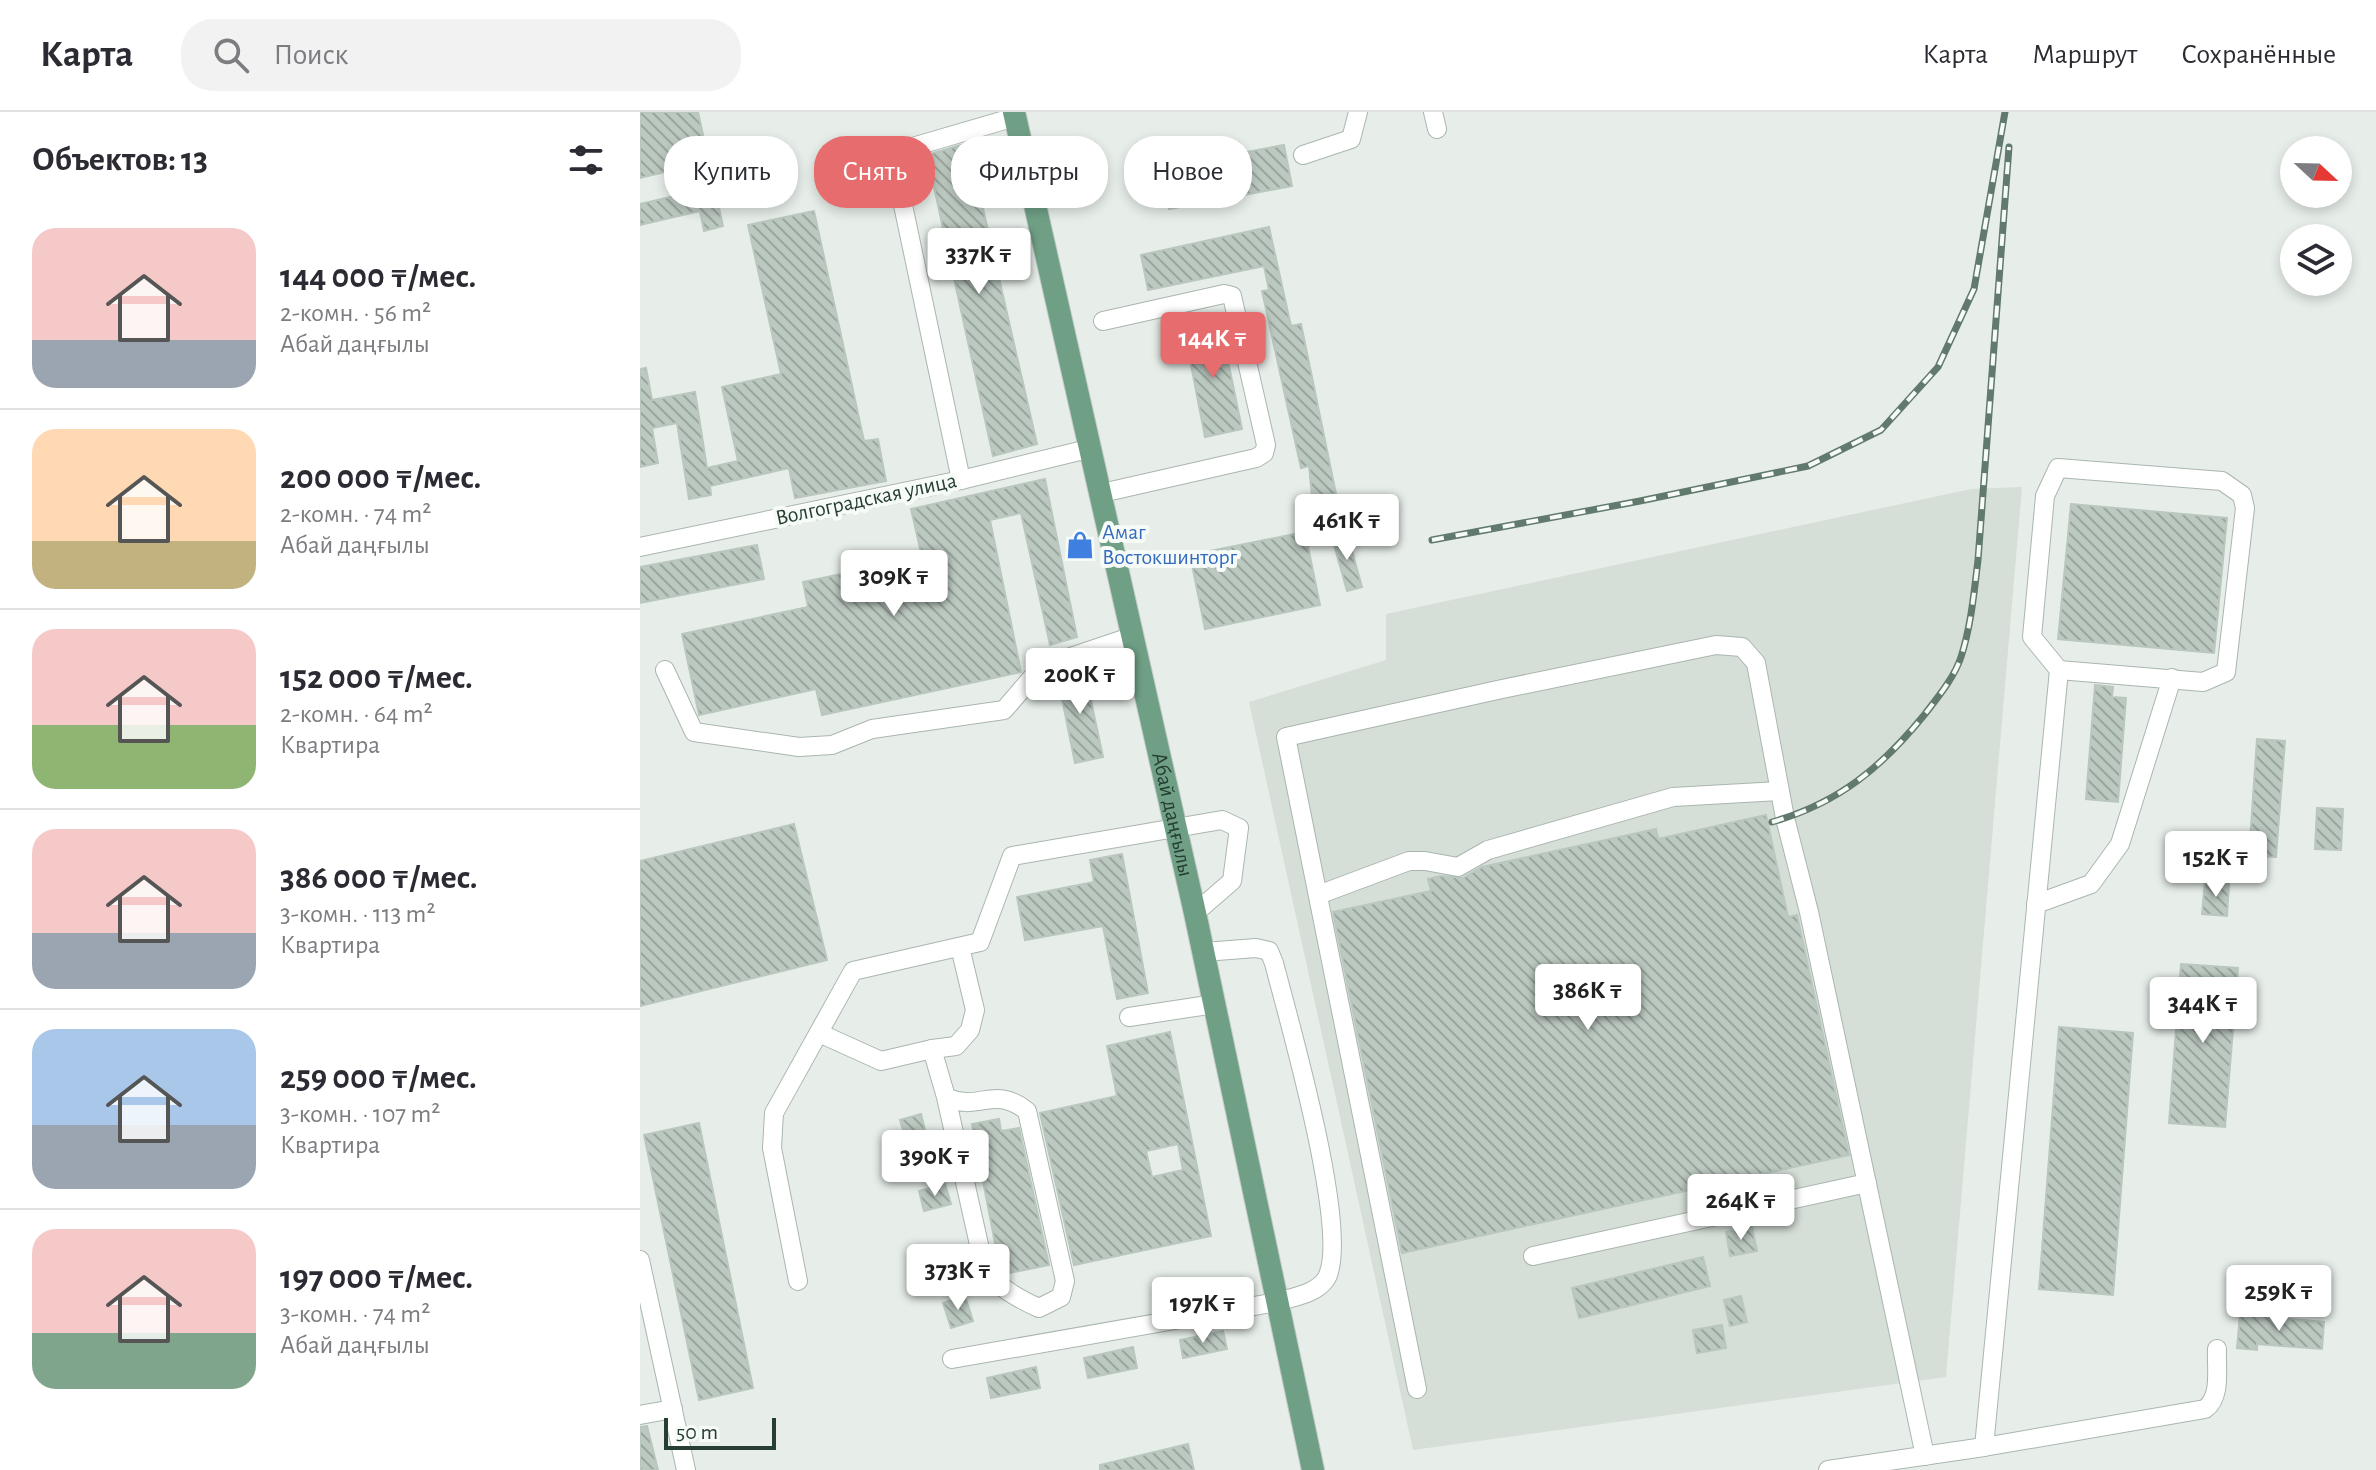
<!DOCTYPE html>
<html lang="ru">
<head>
<meta charset="utf-8">
<style>
	body { margin:0; font-family:"Alegreya Sans",sans-serif; background:#f2f2f3; color:#2b2b33; height:100vh; display:flex; flex-direction:column; font-size:30px; white-space:nowrap }
	* { box-sizing:border-box; margin:0 }
	p { font-size:26px; color:#7c7c81 }
	.icon { flex:none; width:44px; height:44px; fill:none; stroke:currentColor; stroke-width:2; stroke-linecap:round; stroke-linejoin:round }
	.map { position:relative; flex:1; overflow:hidden }
	.panel { display:flex; flex-direction:column; background:#fff; width:640px }
	.panel>* { flex:none }
	.hud { position:absolute; left:24px; top:24px; width:760px; height:72px; display:flex; gap:16px }
	.needle { width:52px; rotate:112deg }
	.buttons { position:absolute; left:1640px; top:24px; display:grid; gap:16px }
	.buttons a { display:grid; place-items:center; width:72px; height:72px; border-radius:50%; background:#fff; box-shadow:0 4px 12px #0003; font-size:40px }
	.scale { position:absolute; left:24px; bottom:20px; width:112px; box-sizing:border-box; padding-left:8px; border:4px solid #263f32; border-top:0; font-size:22px; line-height:28px; white-space:nowrap; color:#263f32; -webkit-text-stroke:6px #f7fbf8; paint-order:stroke }
	.price { position:absolute; translate:-50% -68px; padding:0 18px; border-radius:8px; background:#fff; color:#222; font-size:26px; line-height:52px; filter:drop-shadow(0 2px 4px #0008) }
	.price::after { content:''; position:absolute; left:50%; top:48px; width:24px; height:18px; margin-left:-12px; background:inherit; clip-path:polygon(0 0,100% 0,50% 100%) }
	.price.current { background:#e76c6e; color:#fff }
	ul { padding:0; list-style:none }
	li { display:flex; align-items:center; gap:24px; height:200px; padding:0 32px }
	li+li { border-top:2px solid #e1e1e2 }
	li span { display:grid; place-items:center; flex:none; width:224px; height:160px; border-radius:24px; color:#555 }
	li>.icon { margin-inline-start:auto }
	span .icon { width:96px; height:96px; fill:#fffc; stroke-width:1 }
	li b { font-size:34px }
	h2 { display:flex; justify-content:space-between; align-items:center; height:96px; padding:0 32px; font-size:34px }
	.chip { padding:0 28px; border-radius:32px; background:#fff; box-shadow:0 4px 12px #0003; font-size:28px; line-height:72px }
	.chip.current { background:#e76c6e; color:#fff }
	header { display:flex; align-items:center; gap:48px; box-sizing:border-box; height:112px; padding:0 40px; background:#fff; border-bottom:2px solid #e1e1e2 }
	header strong { font-size:38px }
	nav { display:flex; gap:44px; margin-inline-start:auto; font-size:28px }
	.search { width:560px; height:72px; background:#f2f2f3; display:flex; align-items:center; gap:20px; box-sizing:border-box; padding:0 28px; border-radius:32px; color:#7c7c81; font-size:30px }
	main { display:flex; flex:1; min-height:0 }
	.map>svg:first-child { display:block }
</style>
</head>
<body>
<header>
<strong>Карта</strong>
<div class="search"><svg class="icon" aria-label="search" viewBox="0 0 24 24"><circle cx="10" cy="10" r="6"/><path d="M15 15l6 6"/></svg>Поиск</div>
<nav><a>Карта</a><a>Маршрут</a><a>Сохранённые</a></nav>
</header>
<main>
<section class="panel">
<h2>Объектов: 13<svg class="icon" aria-label="filters" viewBox="0 0 24 24"><path d="M4 7h16M4 17h16"/><circle cx="9" cy="7" r="2"/><circle cx="15" cy="17" r="2"/></svg></h2>
<ul>
<li><span style="background:linear-gradient(#f6c9c9 70%,#9aa5b1 0)"><svg class="icon" aria-label="home" viewBox="0 0 24 24"><path d="M3 11l9-7 9 7M6 9v11h12V9"/></svg></span><div><b>144 000 ₸/мес.</b><p>2-комн. · 56 m²</p><p>Абай даңғылы</p></div></li>
<li><span style="background:linear-gradient(#ffd9b3 70%,#c2b280 0)"><svg class="icon" aria-label="home" viewBox="0 0 24 24"><path d="M3 11l9-7 9 7M6 9v11h12V9"/></svg></span><div><b>200 000 ₸/мес.</b><p>2-комн. · 74 m²</p><p>Абай даңғылы</p></div></li>
<li><span style="background:linear-gradient(#f6c9c9 60%,#8fb573 0)"><svg class="icon" aria-label="home" viewBox="0 0 24 24"><path d="M3 11l9-7 9 7M6 9v11h12V9"/></svg></span><div><b>152 000 ₸/мес.</b><p>2-комн. · 64 m²</p><p>Квартира</p></div></li>
<li><span style="background:linear-gradient(#f6c9c9 65%,#9aa5b1 0)"><svg class="icon" aria-label="home" viewBox="0 0 24 24"><path d="M3 11l9-7 9 7M6 9v11h12V9"/></svg></span><div><b>386 000 ₸/мес.</b><p>3-комн. · 113 m²</p><p>Квартира</p></div></li>
<li><span style="background:linear-gradient(#a9c7e8 60%,#9aa5b1 0)"><svg class="icon" aria-label="home" viewBox="0 0 24 24"><path d="M3 11l9-7 9 7M6 9v11h12V9"/></svg></span><div><b>259 000 ₸/мес.</b><p>3-комн. · 107 m²</p><p>Квартира</p></div></li>
<li><span style="background:linear-gradient(#f6c9c9 65%,#7fa58c 0)"><svg class="icon" aria-label="home" viewBox="0 0 24 24"><path d="M3 11l9-7 9 7M6 9v11h12V9"/></svg></span><div><b>197 000 ₸/мес.</b><p>3-комн. · 74 m²</p><p>Абай даңғылы</p></div></li>
</ul>
</section>
<div class="map">
<svg width="1736" height="1358" viewBox="0 0 1736 1358">
	<defs>
		<pattern id="building-back-hatch" width="6" height="6" patternUnits="userSpaceOnUse" patternTransform="scale(2)"><rect width="6" height="6" fill="#bcc9c1"/><path d="M-1 5l2 2M0 0l6 6M5-1l2 2" fill="none" stroke="#99a59d"/></pattern>
	</defs>
	<rect width="100%" height="100%" fill="#e7eee9"/>
	<path fill="#d5ded7" d="M1382 375 1306 1265 773 1338 609 590 746 548V502L1331 377Z"/>
	<g fill="url(#building-back-hatch)" stroke="#b9c7be" stroke-width="2" fill-rule="evenodd">
		<path d="M0 0H58L83 114 64 119 60 99 0 113V92L56 79 50 54 0 66Z"/>
		<path d="M225 27 235 54 215 61 206 34Z"/>
		<path d="M328 31 397 332 353 344 292 66 271 72 266 49Z"/>
		<path d="M644 33 652 74 529 97 521 56Z"/>
		<path d="M174 99 224 329 238 327 246 369 155 386 149 356 70 374 71 383 49 387 37 311 12 316 18 351 0 355V257L6 256 12 288 55 280 67 356 98 349 82 275 141 262 108 113Z"/>
		<path d="M629 115 651 214 661 212 696 382 672 385 669 354 661 356 622 179 629 178 624 154 508 178 501 143Z"/>
		<path d="M580 210 602 317 565 325 544 217Z"/>
		<path d="M405 367 437 525 410 533 381 401 350 408 381 560 182 603 176 577 59 603 42 522 168 495 163 470 282 445 271 397Z"/>
		<path d="M1431 392 1587 406 1574 541 1418 527Z"/>
		<path d="M665 420 680 493 565 517 550 443Z"/>
		<path d="M707 421 722 475 707 479 692 425Z"/>
		<path d="M117 433 124 467 0 491V455Z"/>
		<path d="M444 556 463 645 435 651 417 562Z"/>
		<path d="M1455 573 1473 575 1472 585 1486 586 1478 690 1446 687Z"/>
		<path d="M1617 627 1645 629 1636 745 1609 744Z"/>
		<path d="M1677 696 1703 697 1701 738 1675 737Z"/>
		<path d="M1126 703 1148 805 1157 803 1209 1043 762 1141 693 800 791 779 788 767 801 764 823 766 842 755 1016 717 1018 727Z"/>
		<path d="M154 712 187 848 0 894V749Z"/>
		<path d="M482 742 508 881 477 887 463 814 385 828 377 785 454 770 450 748Z"/>
		<path d="M1565 770 1589 772 1587 804 1562 802Z"/>
		<path d="M1541 852 1598 856 1585 1015 1529 1011Z"/>
		<path d="M1419 915 1493 921 1473 1183 1399 1177Z"/>
		<path d="M530 920 571 1124 434 1153 400 1001 477 984 467 934ZM538 1032 543 1058 512 1065 506 1039Z"/>
		<path d="M281 1002 286 1022 266 1028 260 1008Z"/>
		<path d="M359 1007 361 1019 379 1016 409 1153 365 1162 360 1157 332 1012Z"/>
		<path d="M59 1011 113 1276 59 1288 4 1023Z"/>
		<path d="M305 1072 311 1092 284 1099 279 1079Z"/>
		<path d="M1112 1115 1117 1139 1090 1144 1086 1120Z"/>
		<path d="M313 1140 318 1158 292 1164 288 1146Z"/>
		<path d="M1063 1145 1070 1174 939 1206 932 1176Z"/>
		<path d="M325 1184 333 1209 311 1216 303 1191Z"/>
		<path d="M1101 1184 1107 1210 1090 1214 1084 1188Z"/>
		<path d="M1600 1202 1684 1210 1682 1237 1617 1232V1238L1597 1236Z"/>
		<path d="M1082 1213 1086 1236 1057 1241 1053 1218Z"/>
		<path d="M583 1219 587 1237 543 1246 540 1228Z"/>
		<path d="M493 1235 497 1256 448 1266 444 1246Z"/>
		<path d="M396 1255 400 1276 351 1286 347 1266Z"/>
		<path d="M7 1314 18 1358H0V1315Z"/>
		<path d="M548 1332 554 1358H460V1353Z"/>
	</g>
	<g fill="none" stroke-linecap="round" stroke-linejoin="round">
		<defs>
			<g id="minor">
				<path d="M793 0 797 17"/>
				<path d="M663 43 711 27 718 0"/>
				<path d="M321 368 252 41 375 5"/>
				<path d="M462 381 616 346 624 341 626 333 592 184 584 182 463 209"/>
				<path d="M0 435 321 368 452 336"/>
				<path d="M25 558 54 620 159 635 192 633 232 617 364 598 401 555 493 524"/>
				<path d="M678 783 769 749H785L818 755 848 738 1033 685 1139 679"/>
				<path d="M1396 792 1451 772 1480 732 1532 566"/>
				<path d="M489 905 575 892"/>
				<path d="M179 921 241 949 292 937"/>
				<path d="M306 985 344 1155C353 1173 381 1188 399 1196L421 1185 425 1169 387 999C353 972 339 1001 306 985L292 937 316 934 330 918 335 898 320 835"/>
				<path d="M893 1144 1227 1071"/>
				<path d="M0 1148 46 1358"/>
				<path d="M158 1169 132 1036 134 1001 213 859 340 830 372 744 582 708 599 716 592 769 555 801"/>
				<path d="M312 1247 637 1190C653 1185 676 1182 686 1167 712 1125 648 906 634 851L629 839 616 836 564 840"/>
				<path d="M777 1277 646 625 862 577 1076 533 1102 535 1116 551 1145 706 1169 800 1285 1344"/>
				<path d="M0 1303 33 1297"/>
				<path d="M1344 1335 1419 558 1392 525 1405 384 1418 356 1582 369 1602 383 1605 396 1586 560 1563 570 1419 558"/>
				<path d="M1188 1358 1344 1335 1565 1297C1582 1285 1576 1256 1577 1237"/>
			</g>
			<g id="major">
				<path id="s1" d="M374 0 555 801 673 1358"/>
			</g>
		</defs>
		<use href="#minor" stroke="#a9b6ae" stroke-width="20"/>
		<use href="#major" stroke="#c2c9c6" stroke-width="24"/>
		<use href="#minor" stroke="#fff" stroke-width="18"/>
		<use href="#major" stroke="#6fa086" stroke-width="22"/>
		<defs>
			<g id="rail">
				<path d="M792 428 1000 389 1168 354 1241 318 1298 255 1334 177 1365 0"/>
				<path d="M1132 710C1199 691 1242 655 1285 602 1298 585 1314 566 1321 545 1331 514 1334 481 1338 448L1369 35"/>
			</g>
		</defs>
		<use href="#rail" stroke="#617a6d" stroke-width="7"/>
		<use href="#rail" stroke="#f7fbf8" stroke-width="4" stroke-dasharray="12" stroke-linecap="butt"/>
	</g>
	<defs>
		<symbol id="shop-bare" viewBox="-9 -9 18 18"><path d="M-5-2.5h2.3a2.7 3.5 0 0 1 5.4 0H5L5.5 6h-11ZM-1.5-2.5h3a1.5 2.3 0 0 0-3 0Z" fill="#3f7fe0" stroke="#f7fbf8" stroke-width="2.5" paint-order="stroke"/></symbol>
	</defs>
	<g fill-rule="evenodd">
		<use href="#shop-bare" x="420" y="413" width="40" height="40"/>
	</g>
	<g text-anchor="middle" dominant-baseline="central" stroke-width="8" stroke-linejoin="round" paint-order="stroke">
		<g font-size="22" fill="#263f32" stroke="#f7fbf8">
			<text transform="translate(226 387) rotate(-12)">Волгоградская улица</text>
			<text stroke="none"><textPath href="#s1" startOffset="720">Абай даңғылы</textPath></text>
		</g>
		<g font-size="22" fill="#366cbe" stroke="#f7fbf8" text-anchor="start">
			<text x="462" y="420">Амаг<tspan x="462" dy="25">Востокшинторг</tspan></text>
		</g>
	</g>
</svg>
<div class="buttons">
<a><svg class="needle" viewBox="-14 -14 28 28"><path d="M0-13l5 13h-10z" fill="#e53935"/><path d="M0 13l5-13h-10z" fill="#7c7c81"/></svg></a>
<a><svg class="icon" aria-label="layers" viewBox="0 0 24 24"><path d="M12 4l9 5-9 5-9-5zM3 14l9 5 9-5"/></svg></a>
</div>
<div class="scale">50 m</div>
<b class="price" style="left:339px;top:184px">337K ₸</b>
<b class="price current" style="left:573px;top:268px">144K ₸</b>
<b class="price" style="left:707px;top:450px">461K ₸</b>
<b class="price" style="left:254px;top:506px">309K ₸</b>
<b class="price" style="left:440px;top:604px">200K ₸</b>
<b class="price" style="left:1576px;top:787px">152K ₸</b>
<b class="price" style="left:948px;top:920px">386K ₸</b>
<b class="price" style="left:1563px;top:933px">344K ₸</b>
<b class="price" style="left:295px;top:1086px">390K ₸</b>
<b class="price" style="left:1101px;top:1130px">264K ₸</b>
<b class="price" style="left:318px;top:1200px">373K ₸</b>
<b class="price" style="left:1639px;top:1221px">259K ₸</b>
<b class="price" style="left:563px;top:1233px">197K ₸</b>
<div class="hud">
<a class="chip">Купить</a>
<a class="chip current">Снять</a>
<a class="chip">Фильтры</a>
<a class="chip">Новое</a>
</div>
</div>
</main>
</body>
</html>
